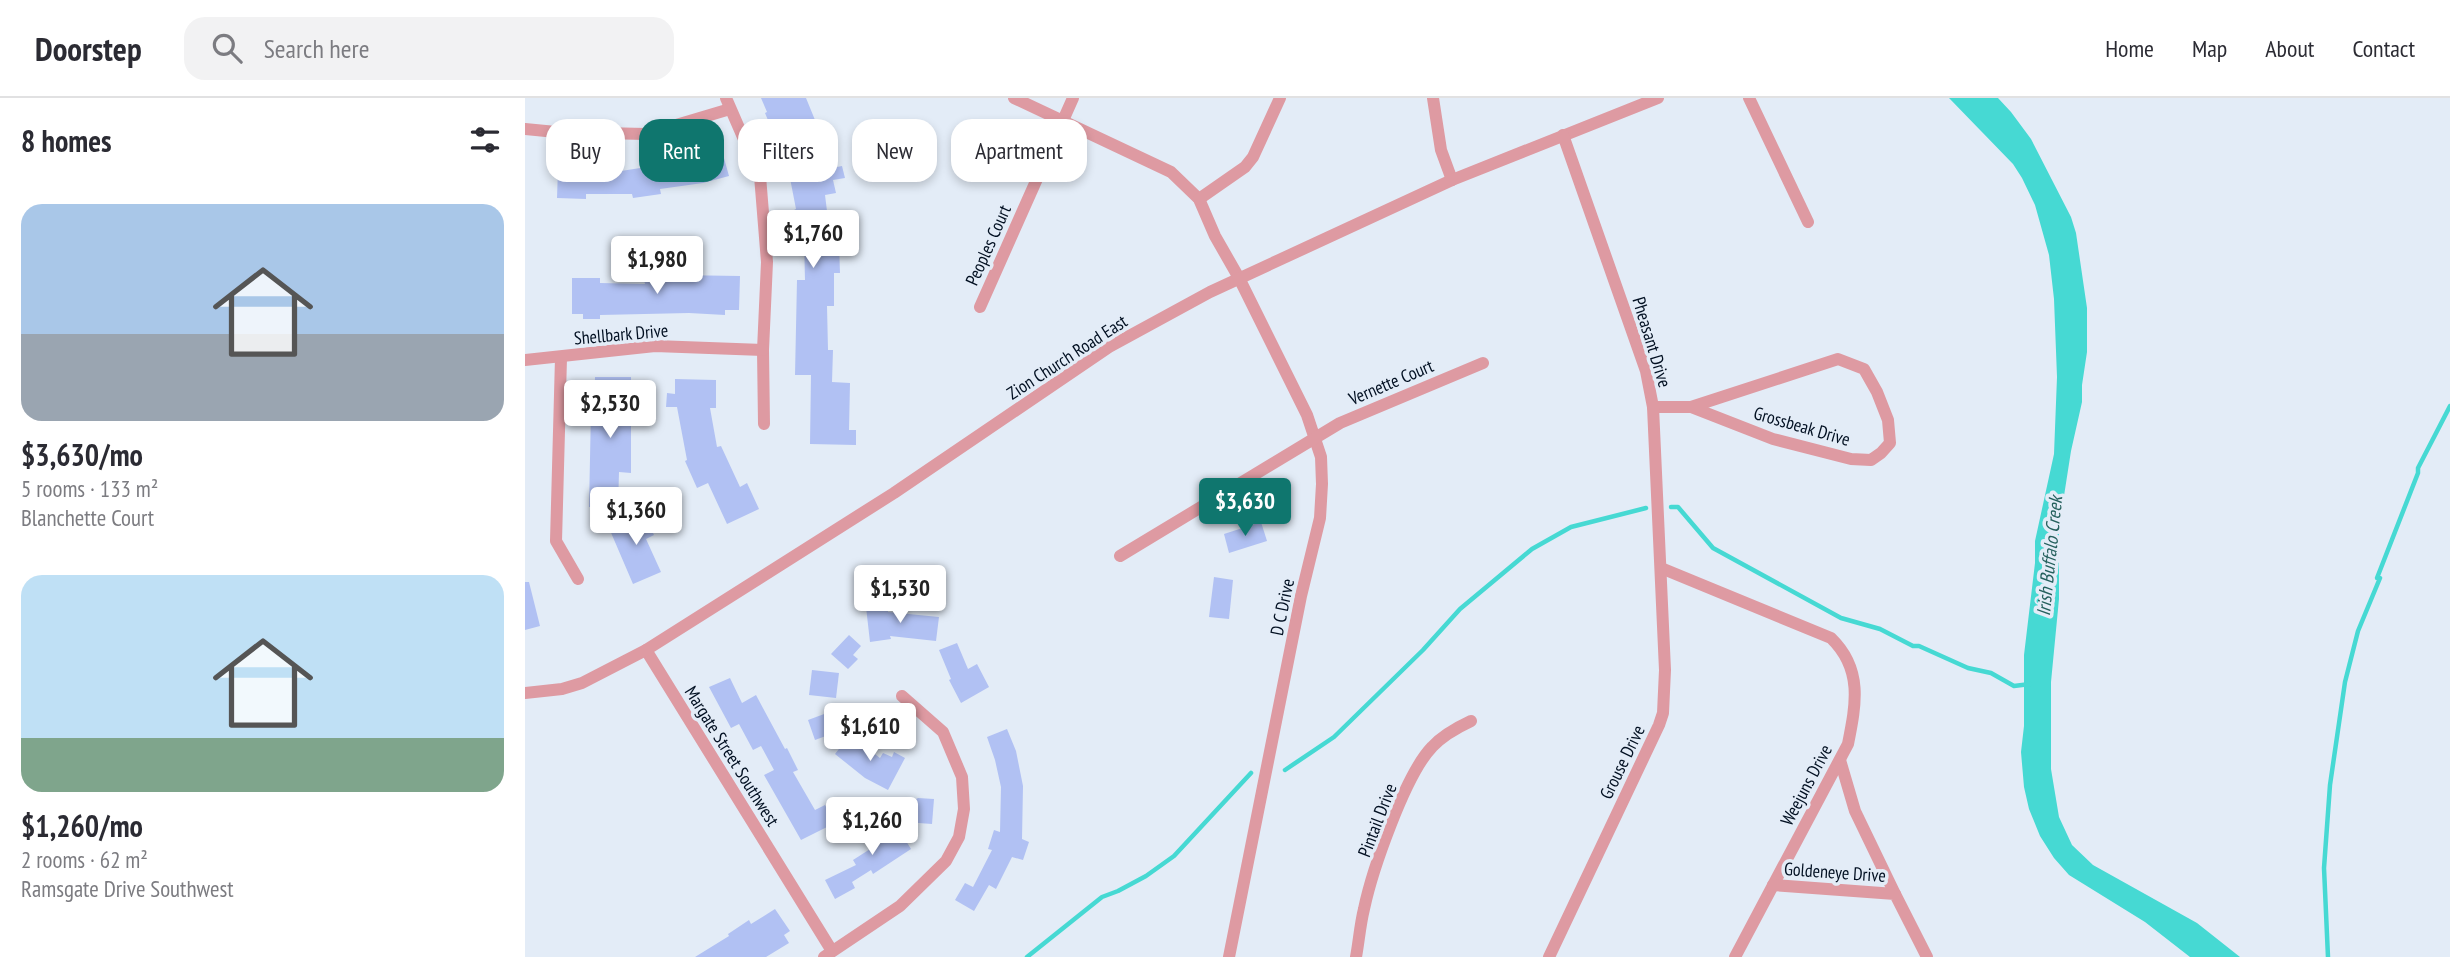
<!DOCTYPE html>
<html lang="en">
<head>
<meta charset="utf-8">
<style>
	body { margin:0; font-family:"PT Sans Narrow",sans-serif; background:#f2f2f3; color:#2b2b33; height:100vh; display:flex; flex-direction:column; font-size:26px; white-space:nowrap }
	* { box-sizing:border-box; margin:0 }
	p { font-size:23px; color:#7c7c81 }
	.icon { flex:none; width:38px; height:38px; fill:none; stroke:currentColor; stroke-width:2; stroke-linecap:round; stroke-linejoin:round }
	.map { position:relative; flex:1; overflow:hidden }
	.details { display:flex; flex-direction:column; background:#fff; width:525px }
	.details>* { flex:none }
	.banner { position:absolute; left:21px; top:21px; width:665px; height:63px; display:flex; gap:14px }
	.price { position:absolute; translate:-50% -60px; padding:0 16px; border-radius:7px; background:#fff; color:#222; font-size:23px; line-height:46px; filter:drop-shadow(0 2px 4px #0008) }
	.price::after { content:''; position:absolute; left:50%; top:42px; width:21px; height:16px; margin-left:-10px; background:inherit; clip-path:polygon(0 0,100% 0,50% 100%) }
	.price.current { background:#0f766e; color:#fff }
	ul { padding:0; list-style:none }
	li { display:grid; align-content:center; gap:14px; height:371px; padding:0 21px }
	li span { display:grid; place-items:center; height:217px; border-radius:21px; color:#555 }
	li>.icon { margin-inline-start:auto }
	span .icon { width:126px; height:126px; fill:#fffc; stroke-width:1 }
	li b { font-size:30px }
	h2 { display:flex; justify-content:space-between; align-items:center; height:84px; padding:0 21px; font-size:30px }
	.tag { padding:0 24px; border-radius:21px; background:#fff; box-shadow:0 4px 10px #0003; font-size:24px; line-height:63px }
	.tag.current { background:#0f766e; color:#fff }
	header { display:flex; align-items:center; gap:42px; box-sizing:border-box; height:98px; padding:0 35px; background:#fff; border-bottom:2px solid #e1e1e2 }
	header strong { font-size:33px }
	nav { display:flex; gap:38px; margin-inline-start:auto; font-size:24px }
	.search { width:490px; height:63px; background:#f2f2f3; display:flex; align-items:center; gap:18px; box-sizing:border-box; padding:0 24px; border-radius:21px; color:#7c7c81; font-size:26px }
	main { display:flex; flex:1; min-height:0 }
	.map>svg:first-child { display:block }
</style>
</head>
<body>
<header>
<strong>Doorstep</strong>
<div class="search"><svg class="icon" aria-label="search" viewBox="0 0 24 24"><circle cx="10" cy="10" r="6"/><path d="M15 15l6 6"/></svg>Search here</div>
<nav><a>Home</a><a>Map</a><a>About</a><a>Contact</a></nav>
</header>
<main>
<section class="details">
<h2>8 homes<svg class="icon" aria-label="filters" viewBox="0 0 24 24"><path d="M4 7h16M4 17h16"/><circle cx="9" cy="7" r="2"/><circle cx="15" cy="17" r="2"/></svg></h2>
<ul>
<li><span style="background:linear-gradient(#a9c7e8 60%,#9aa5b1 0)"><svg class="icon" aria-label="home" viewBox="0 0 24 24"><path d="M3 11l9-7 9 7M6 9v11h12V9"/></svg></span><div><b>$3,630/mo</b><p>5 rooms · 133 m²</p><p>Blanchette Court</p></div></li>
<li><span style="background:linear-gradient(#bfe0f5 75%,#7fa58c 0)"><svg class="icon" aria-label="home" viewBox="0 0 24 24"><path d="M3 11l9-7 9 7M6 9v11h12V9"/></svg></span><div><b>$1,260/mo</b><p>2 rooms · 62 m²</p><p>Ramsgate Drive Southwest</p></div></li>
</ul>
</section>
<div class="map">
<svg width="1925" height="859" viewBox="0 0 1925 859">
	<rect width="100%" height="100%" fill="#e3ecf7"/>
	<path fill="#46d9d3" d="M1424 0H1473L1486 14 1506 41 1546 119 1551 135 1562 210V254L1557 287V304L1546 353 1534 430V501L1526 584V671L1534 719 1547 747 1568 767 1672 825 1715 859H1665L1620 824 1544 777 1529 760 1515 738 1504 711 1499 689 1496 654 1499 628V557L1510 465V443L1529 356 1532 279 1529 201 1524 157 1510 107 1497 80 1488 66Z"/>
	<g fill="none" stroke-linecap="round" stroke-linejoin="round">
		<g stroke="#46d9d3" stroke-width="4.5">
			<path d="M1146 409H1153L1188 450 1316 520 1355 531 1388 548H1394L1443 570 1466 575 1489 588 1505 586"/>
			<path d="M760 672 809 639 898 552 935 511 1007 451 1046 429 1121 410"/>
			<path d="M502 859 577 799 593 793 621 778 649 758 726 675"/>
			<path d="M1803 859 1799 770 1805 687 1820 584 1833 533 1855 480H1852L1893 375V370L1925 308"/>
		</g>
	</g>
	<g fill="#b1c1f3">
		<path d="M236 0H281L290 22 279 27 297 72 317 68 320 80 308 82 311 95 300 97 306 145H314L315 175H309V208H302L303 252H308L307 284 325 285 324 332H331V347L285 346 286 277H270L272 182H280L279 139 272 140 269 112 271 111 263 70 240 15 242 14Z"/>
		<path d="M197 53 204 78 178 85 135 91 136 96 108 100 107 96H61V101L32 100 33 71 69 72V70H96V73L141 66 140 63 165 59V61Z"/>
		<path d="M151 177 215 178 214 212H200V217L164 215 75 217V221H58V216H47V180H75V185L120 186 119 182H151Z"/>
		<path d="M70 279H106V375L94 374 93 410 64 409 66 312H69Z"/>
		<path d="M150 281 191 282V310H185L192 349 196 348 215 389 222 385 234 411 202 426 183 385 172 390 160 363 162 362 152 309H141L142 295 150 296Z"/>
		<path d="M118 414 129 437 121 441 136 474 108 486 84 430Z"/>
		<path d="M736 424 742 443 704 455 699 436Z"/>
		<path d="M689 479 708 482 704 521 684 519Z"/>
		<path d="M0 484H4L15 528 0 532Z"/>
		<path d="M362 507 363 514 414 519 411 543 365 538 366 541 345 544 341 509Z"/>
		<path d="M324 537 336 548 328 557 333 561 323 571 306 556Z"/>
		<path d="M432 545 443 571 452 566 464 589 436 605 424 582 426 581 414 552Z"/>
		<path d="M287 572 314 575 311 600 284 597Z"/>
		<path d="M205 580 217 605 231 597 260 651 262 650 273 672 268 674 290 712 300 707 310 725 276 742 239 677 249 672 236 648 228 652 214 626 206 630 184 589Z"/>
		<path d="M310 612 309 619 319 615 325 629 290 642 283 622Z"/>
		<path d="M482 631 491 653 498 688 497 741 504 744 498 762 487 759 471 791 464 787 449 813 430 802 440 785 448 789 467 752 463 751 469 732 475 734 476 689 470 662 462 639Z"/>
		<path d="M325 637 355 660 358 655 367 659 369 654 380 660 363 692 340 680 310 656Z"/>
		<path d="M393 700 409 701 407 726 380 724 382 707Z"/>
		<path d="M365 717 386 751 348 776 346 772 327 784 330 790 310 801 300 782 331 767 328 762 353 746 343 731Z"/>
		<path d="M250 811 265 833 259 837 264 845 241 859H170L204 838 203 836 224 822 226 826Z"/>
	</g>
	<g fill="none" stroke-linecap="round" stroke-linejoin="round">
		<g stroke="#de9aa2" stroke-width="12">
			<path d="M201 0 235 78 242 164 238 252 239 326"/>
			<path d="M489 0 646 74 674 101 690 138 714 180 782 317 796 359 797 386 795 420 776 498 704 859"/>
			<path d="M908 0 916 52 927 82"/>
			<path d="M1224 0 1283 124"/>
			<path d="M0 31 31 34 121 36 205 11"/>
			<path d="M674 101 720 69 728 59 755 0"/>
			<path d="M455 209 548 0"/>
			<path d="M36 260 31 443 53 481"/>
			<path d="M0 262 130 248 238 252"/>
			<path d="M1128 309H1166L1313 261 1339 271 1352 294 1363 322 1365 345 1356 355 1346 362 1326 361 1248 341 1166 309"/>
			<path d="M595 458 815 325 958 265"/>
			<path d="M1136 470 1306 540C1338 571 1331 606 1323 646L1210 859"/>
			<path d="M121 552 307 853"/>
			<path d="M0 595 37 591 57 585 121 552 369 395 584 249 685 194 927 82 1133 0"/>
			<path d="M1315 662 1330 713 1370 796"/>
			<path d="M1248 787 1370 796 1402 859"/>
			<path d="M299 859 375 808 421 763 434 739 439 711 437 679 418 634 377 598"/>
			<path d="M831 859C834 843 835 827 839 811 847 773 880 677 907 649 918 637 931 630 946 623"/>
			<path d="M1024 859 1134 627 1138 615 1140 572 1128 309 1121 273 1038 37"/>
		</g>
	</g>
	<g text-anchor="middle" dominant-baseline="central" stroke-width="7" stroke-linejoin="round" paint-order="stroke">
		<g font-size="18" fill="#010f21" stroke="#e3ecf7">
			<text transform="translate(463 147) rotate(-66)">Peoples Court</text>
			<text transform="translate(96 236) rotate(-5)">Shellbark Drive</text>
			<text transform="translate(1127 244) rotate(73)">Pheasant Drive</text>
			<text transform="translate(542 259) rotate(-33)">Zion Church Road East</text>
			<text transform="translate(866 284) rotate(-23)">Vernette Court</text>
			<text transform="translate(1277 328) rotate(16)">Grossbeak Drive</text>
			<text transform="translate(757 509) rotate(-78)">D C Drive</text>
			<text transform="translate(207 658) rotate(58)">Margate Street Southwest</text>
			<text transform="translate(1097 664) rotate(-64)">Grouse Drive</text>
			<text transform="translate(1281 687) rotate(-62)">Weejuns Drive</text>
			<text transform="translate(852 722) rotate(-69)">Pintail Drive</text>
			<text transform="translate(1310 774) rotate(4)">Goldeneye Drive</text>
		</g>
		<g font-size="19" font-style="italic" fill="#25605d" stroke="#e3ecf7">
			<text transform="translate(1524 458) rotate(-84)">Irish Buffalo Creek</text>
		</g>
	</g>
</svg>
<b class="price" style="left:288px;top:172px">$1,760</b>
<b class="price" style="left:132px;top:198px">$1,980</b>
<b class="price" style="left:85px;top:342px">$2,530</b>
<b class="price current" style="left:720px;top:440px">$3,630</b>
<b class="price" style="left:111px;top:449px">$1,360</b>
<b class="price" style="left:375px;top:527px">$1,530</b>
<b class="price" style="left:345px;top:665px">$1,610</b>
<b class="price" style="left:347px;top:759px">$1,260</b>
<div class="banner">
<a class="tag">Buy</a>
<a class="tag current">Rent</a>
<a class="tag">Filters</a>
<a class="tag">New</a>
<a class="tag">Apartment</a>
</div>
</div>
</main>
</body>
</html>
